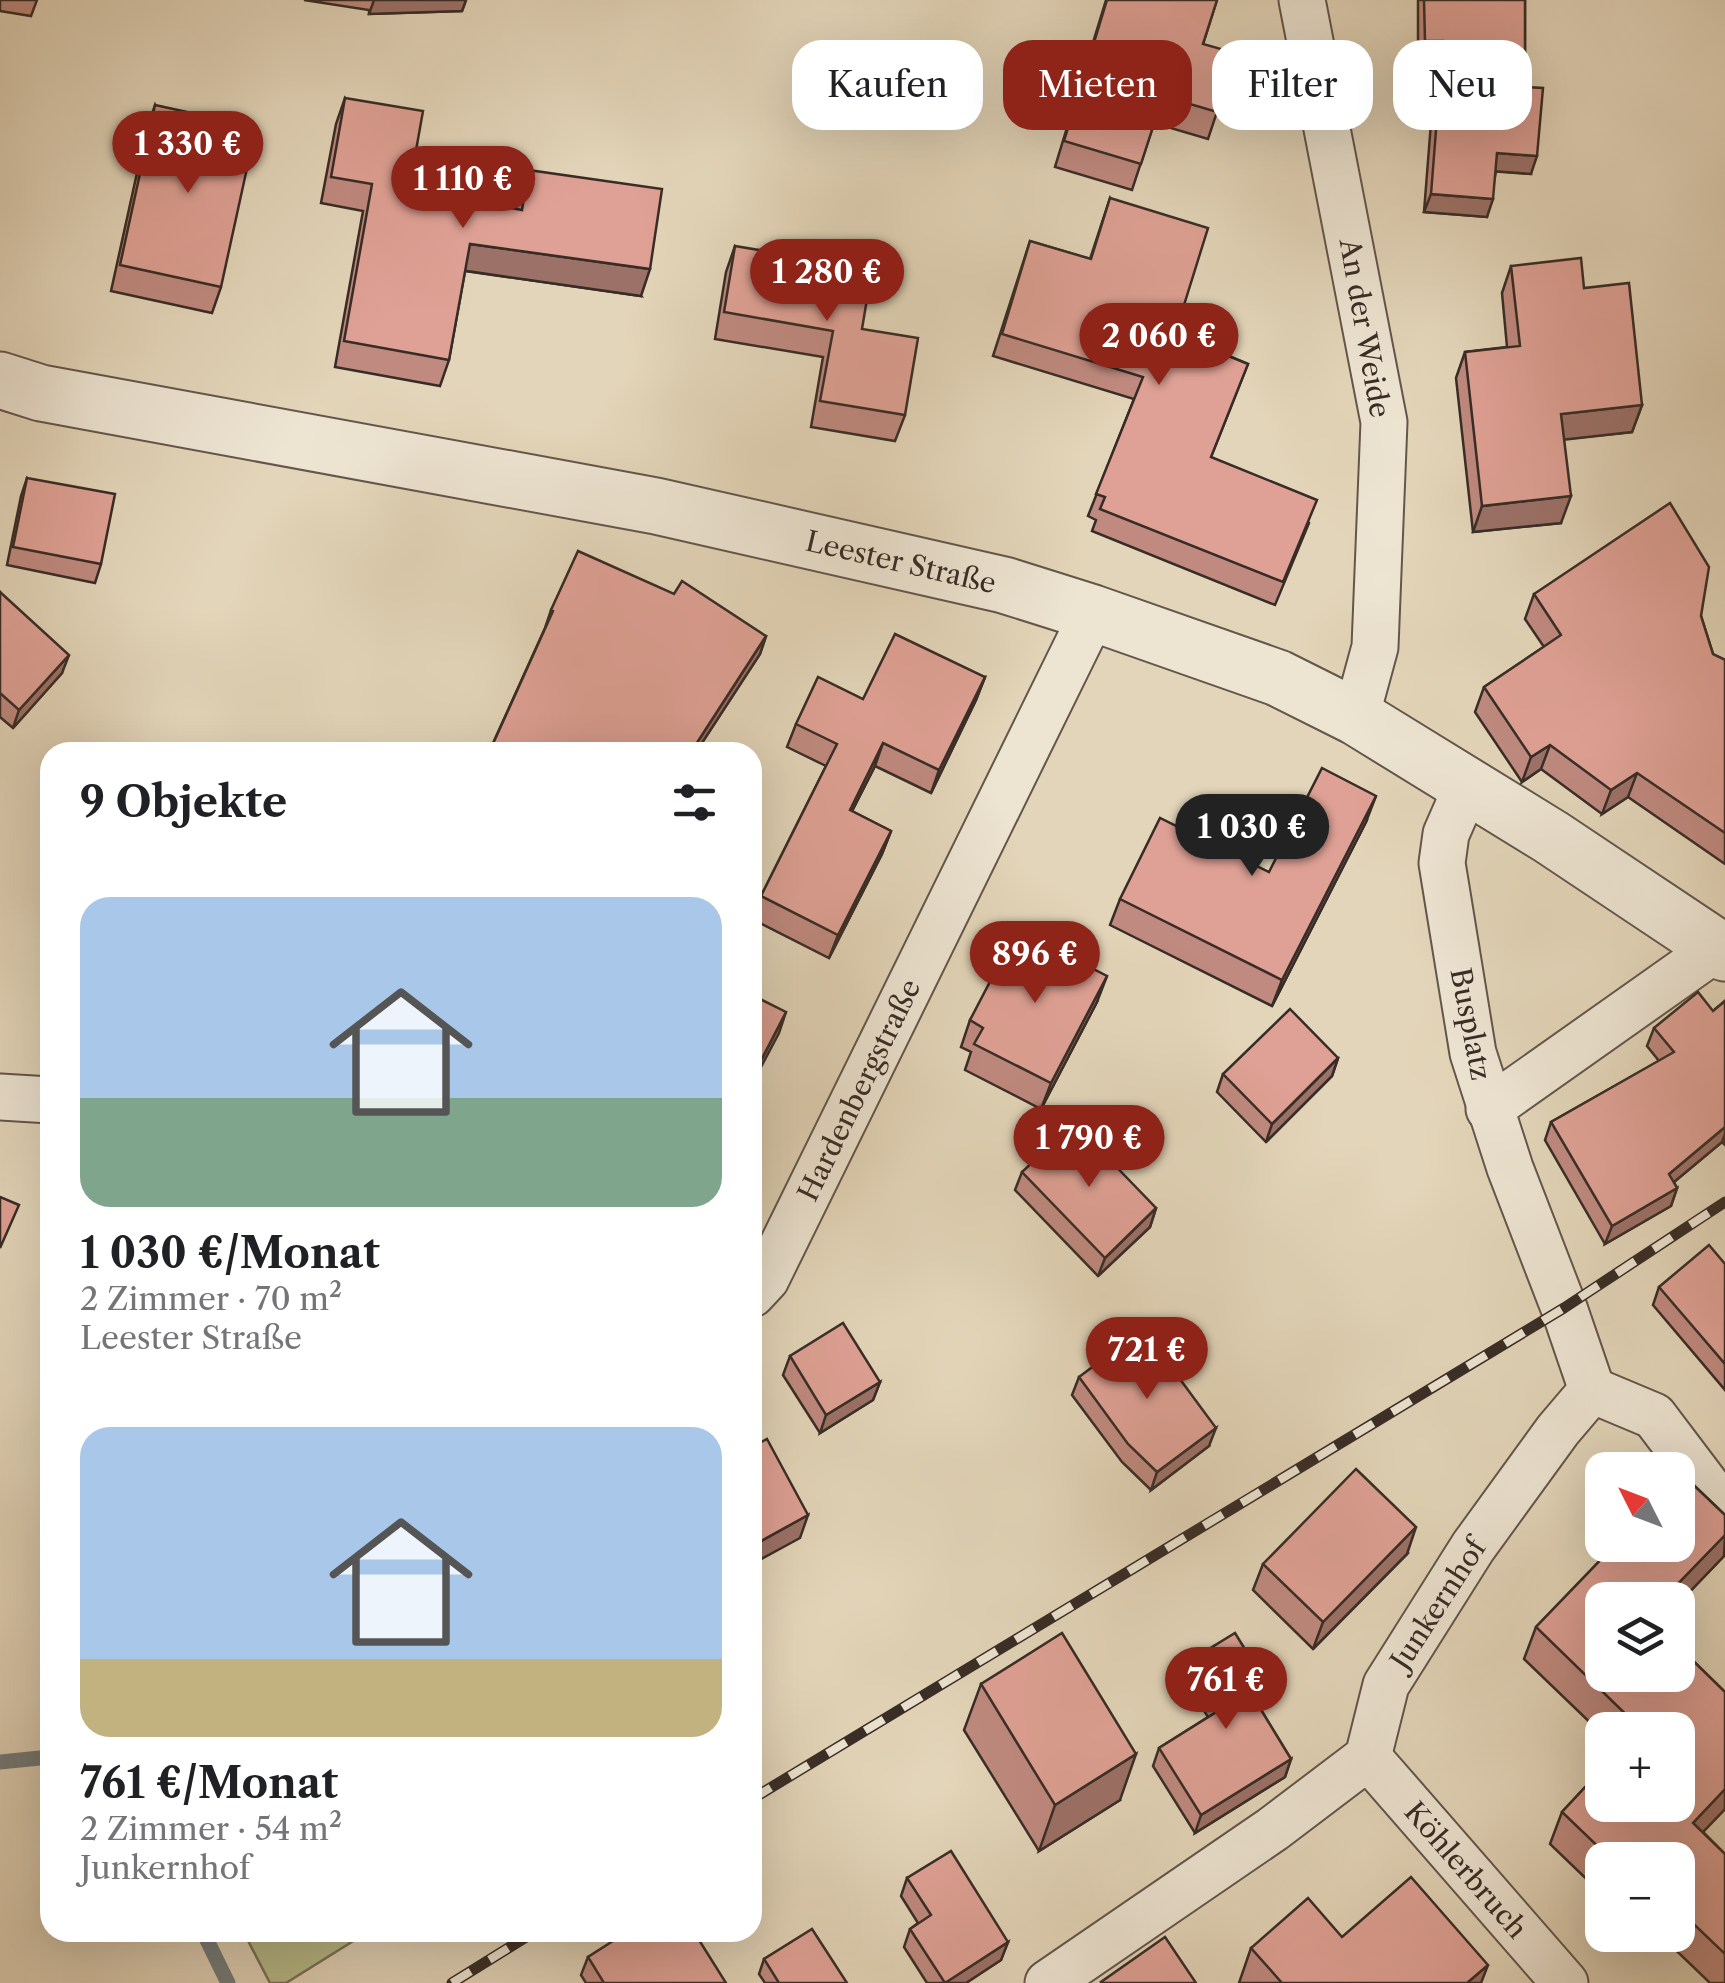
<!DOCTYPE html>
<html lang="de">
<head>
<meta charset="utf-8">
<style>
	body { margin:0; font-family:"Libre Caslon Text",serif; background:#f6f6f6; color:#202124; height:100vh; display:flex; flex-direction:column; font-size:38px; white-space:nowrap }
	* { box-sizing:border-box; margin:0 }
	p { font-size:32px; color:#757577 }
	.icon { flex:none; width:55px; height:55px; fill:none; stroke:currentColor; stroke-width:2; stroke-linecap:round; stroke-linejoin:round }
	.map { position:relative; flex:1; overflow:hidden }
	.sheet { position:absolute; left:40px; top:742px; width:722px; height:1200px; display:flex; flex-direction:column; background:#fff; border-radius:30px; box-shadow:0 10px 40px #0002 }
	.sheet>* { flex:none }
	.top-card { position:absolute; left:792px; top:40px; width:782px; height:90px; display:flex; gap:20px }
	.needle { width:65px; rotate:312deg }
	.controls { position:absolute; left:1585px; top:1452px; display:grid; gap:20px }
	.controls a { display:grid; place-items:center; width:110px; height:110px; border-radius:20px; background:#fff; box-shadow:0 10px 40px #0002; font-size:50px }
	.price { position:absolute; translate:-50% -85px; padding:0 22px; border-radius:35px; background:#8f2418; color:#fff; font-size:32px; line-height:65px; filter:drop-shadow(0 2px 5px #0008) }
	.price::after { content:''; position:absolute; left:50%; top:60px; width:30px; height:22px; margin-left:-15px; background:inherit; clip-path:polygon(0 0,100% 0,50% 100%) }
	.price.on { background:#222; color:#fff }
	ul { padding:0; list-style:none }
	li { display:grid; align-content:center; gap:20px; height:530px; padding:0 40px }
	li span { display:grid; place-items:center; height:310px; border-radius:30px; color:#555 }
	li>.icon { margin-inline-start:auto }
	span .icon { width:180px; height:180px; fill:#fffc; stroke-width:1 }
	li b { font-size:42px }
	h2 { display:flex; justify-content:space-between; align-items:center; height:120px; padding:0 40px; font-size:42px }
	.pill { padding:0 35px; border-radius:30px; background:#fff; box-shadow:0 10px 40px #0002; font-size:35px; line-height:90px }
	.pill.on { background:#8f2418; color:#fff }
	.map>svg:first-child { display:block }
</style>
</head>
<body>
<div class="map">
<svg width="1725" height="1983" viewBox="0 0 1725 1983">
	<rect width="100%" height="100%" fill="#e3d5b9"/>
	<filter id="stains"><feTurbulence type="fractalNoise" baseFrequency=".002" numOctaves="4"/><feColorMatrix values="0 0 0 0 .2 0 0 0 0 .09 0 0 0 0 .02 0 0 0 .5 -.17"/></filter>
	<radialGradient id="worn" r=".72"><stop offset=".6" stop-color="#630" stop-opacity="0"/><stop offset="1" stop-color="#630" stop-opacity=".3"/></radialGradient>
	<path fill="#b9bc8b" stroke="#787458" stroke-width="2.5" d="M244 1933H366L286 1983H270Z"/>
	<g fill="none" stroke-linecap="round" stroke-linejoin="round">
		<g stroke="#747e7f" stroke-width="15">
			<path d="M0 1762 50 1757"/>
			<path d="M203 1932 228 1983"/>
		</g>
		<defs>
			<g id="minor">
				<path d="M1302 0 1384 422 1375 647 1356 717"/>
				<path d="M0 1097 50 1100"/>
				<path d="M1489 1109 1717 948"/>
				<path d="M752 1294 766 1279 1093 613"/>
				<path d="M1592 1390 1654 1416 1725 1510"/>
				<path d="M1368 1757 1565 1983"/>
				<path d="M1048 1983 1273 1829 1368 1757 1386 1685 1473 1547 1558 1430 1592 1390 1564 1308 1510 1168 1473 1053 1442 863 1446 834 1467 786"/>
			</g>
			<path id="tertiary" d="M0 380 41 393 656 506 1004 585 1093 613 1278 678 1356 717 1551 837 1725 953"/>
		</defs>
		<use href="#minor" stroke="#63564b" stroke-width="49"/>
		<use href="#tertiary" stroke="#63564b" stroke-width="59"/>
		<use href="#minor" stroke="#ede4d2" stroke-width="45"/>
		<use href="#tertiary" stroke="#ede4d2" stroke-width="55"/>
		<defs>
			<g id="rail">
				<path d="M752 1799 1564 1308 1725 1202"/>
				<path d="M452 1983 534 1932"/>
			</g>
		</defs>
		<use href="#rail" stroke="#382c26" stroke-width="11"/>
		<use href="#rail" stroke="#ede4d2" stroke-width="8" stroke-dasharray="22" stroke-linecap="butt"/>
	</g>
	<g fill="#c08a80" stroke="#382c26" stroke-width="2.5">
		<path d="M0 0H37L31 16 0 11Z"/>
		<path d="M304 0H466L462 11 369 14V10Z"/>
		<path d="M1106 0H1217L1203 44 1217 112 1208 139 1154 123 1132 190 1055 167Z"/>
		<path d="M1418 0H1525V87L1531 174 1496 171 1487 217 1424 212 1436 59H1418Z"/>
		<path d="M345 98 409 190 516 209 518 196 528 170 641 296 465 271 449 360 440 386 335 367 363 211 321 203 336 124Z"/>
		<path d="M155 105 221 287 212 313 111 291 146 132Z"/>
		<path d="M1110 198 1175 334 1248 364 1211 457 1309 523 1275 605 1092 531 1096 520 1088 516 1134 399 993 356 1030 241 1090 259Z"/>
		<path d="M735 246 862 329 905 415 895 441 811 427 823 357 715 339 726 272Z"/>
		<path d="M1511 266 1584 288 1642 405 1632 432 1564 439 1561 523 1473 532 1456 378 1465 352 1507 347 1502 293Z"/>
		<path d="M27 478 101 564 95 583 7 565 21 496Z"/>
		<path d="M0 592 62 673 13 728 0 717Z"/>
		<path d="M1534 594 1701 616 1713 654 1725 660V864L1628 797 1602 814 1541 769 1522 782 1475 712 1484 687 1544 647 1525 619Z"/>
		<path d="M551 610 766 636 760 654 696 752H489L545 628Z"/>
		<path d="M985 677 976 700 931 793 875 766 852 811 891 831 882 854 829 958 752 919 761 896 826 766 787 747 796 724 863 699Z"/>
		<path d="M1366 822 1272 1006 1110 925 1120 899 1269 872Z"/>
		<path d="M1725 1001V1145L1722 1142 1674 1182 1677 1188 1671 1206 1605 1244 1545 1140 1551 1122 1659 1061 1647 1046 1654 1028 1713 1011Z"/>
		<path d="M1097 1002 1041 1109 965 1070 971 1052 961 1047 970 1020Z"/>
		<path d="M1338 1058 1332 1076 1266 1142 1217 1092 1223 1074Z"/>
		<path d="M1022 1172 1156 1208 1150 1227 1098 1276 1015 1190Z"/>
		<path d="M1725 1264V1390L1653 1305 1659 1287Z"/>
		<path d="M790 1356 880 1382 873 1400 820 1433 783 1375Z"/>
		<path d="M1079 1377 1209 1446 1151 1490 1122 1462 1072 1395Z"/>
		<path d="M1682 1474 1725 1515V1552L1724 1556 1678 1604V1600H1602V1675H1678V1646L1725 1692V1809L1703 1832 1725 1854V1983H1710L1660 1935H1678V1860H1602V1894L1550 1844 1562 1812 1602 1769V1805H1678V1730H1602V1734L1524 1659 1536 1627 1615 1545H1678V1479Z"/>
		<path d="M1407 1554 1313 1649 1253 1590 1263 1564Z"/>
		<path d="M1191 1660 1260 1703 1258 1705 1291 1759 1285 1777 1195 1833 1153 1766 1159 1748 1208 1717 1184 1678Z"/>
		<path d="M981 1684 1120 1800 1039 1851 964 1730Z"/>
		<path d="M907 1878 1008 1942 1001 1960 966 1983H927L904 1947 910 1929 918 1923 901 1896Z"/>
		<path d="M1342 1937 1481 1983H1239L1251 1948Z"/>
		<path d="M588 1957 726 1983H586L581 1975Z"/>
		<path d="M764 1959 847 1983H765L759 1974Z"/>
	</g>
	<g fill="#9c7168" stroke="#382c26" stroke-width="2.5">
		<path d="M374 0H466L462 11 369 14Z"/>
		<path d="M1425 41H1443L1436 59H1418Z"/>
		<path d="M1497 153 1537 156 1531 174 1491 171Z"/>
		<path d="M1431 194 1493 199 1487 217 1424 212Z"/>
		<path d="M470 244 650 269 641 296 460 270Z"/>
		<path d="M1642 405 1632 432 1552 441 1561 414Z"/>
		<path d="M1571 496 1561 523 1473 532 1482 506Z"/>
		<path d="M766 636 760 654 696 752H691Z"/>
		<path d="M69 655 62 673 13 728 19 710Z"/>
		<path d="M985 677 976 700 931 793 939 770Z"/>
		<path d="M883 743 875 766 841 833 850 810Z"/>
		<path d="M1550 745 1541 769 1522 782 1531 757Z"/>
		<path d="M1637 773 1628 797 1602 814 1611 790Z"/>
		<path d="M1376 796 1366 822 1272 1006 1282 980Z"/>
		<path d="M891 831 882 854 829 958 838 935Z"/>
		<path d="M1107 976 1097 1002 1041 1109 1051 1083Z"/>
		<path d="M786 1012 779 1033 752 1084 754 1074Z"/>
		<path d="M1338 1058 1332 1076 1266 1142 1272 1124Z"/>
		<path d="M1725 1127V1134L1722 1142 1662 1192 1669 1174Z"/>
		<path d="M1677 1188 1671 1206 1605 1244 1612 1226Z"/>
		<path d="M1156 1208 1150 1227 1098 1276 1105 1258Z"/>
		<path d="M880 1382 873 1400 820 1433 826 1415Z"/>
		<path d="M1216 1428 1209 1446 1151 1490 1157 1472Z"/>
		<path d="M808 1515 800 1538 752 1564V1546Z"/>
		<path d="M1416 1527 1407 1554 1313 1649 1323 1622Z"/>
		<path d="M1725 1535 1724 1556 1678 1604V1600H1662Z"/>
		<path d="M1267 1685 1260 1703 1245 1713 1252 1695Z"/>
		<path d="M1136 1754 1120 1800 1039 1851 1055 1805Z"/>
		<path d="M1291 1759 1285 1777 1195 1833 1201 1815Z"/>
		<path d="M1725 1789V1809L1681 1855 1693 1823Z"/>
		<path d="M1008 1942 1001 1960 966 1983H944Z"/>
		<path d="M1488 1965 1481 1983H1467Z"/>
	</g>
	<g fill="#dfa195" stroke="#382c26" stroke-width="2.5">
		<path d="M1107 0H1217L1203 44 1235 53 1217 112 1163 96 1141 164 1064 141Z"/>
		<path d="M1424 0H1525V87L1543 88 1537 156 1497 153 1493 199 1431 194 1443 41H1425Z"/>
		<path d="M345 98 423 111 409 190 522 210 528 170 662 189 650 269 470 244 449 360 344 341 372 184 331 177Z"/>
		<path d="M155 105 256 127 221 287 120 265Z"/>
		<path d="M1110 198 1208 228 1175 334 1248 364 1211 457 1317 500 1283 582 1100 509 1105 497 1096 494 1143 377 1002 334 1030 241 1091 259Z"/>
		<path d="M735 246 872 269 862 329 918 338 905 415 820 401 833 331 724 312Z"/>
		<path d="M1581 258 1584 288 1629 283 1642 405 1561 414 1571 496 1482 506 1465 352 1520 346 1511 266Z"/>
		<path d="M27 478 115 494 101 564 13 547Z"/>
		<path d="M1670 503 1709 567 1701 616 1713 654 1725 660V833L1637 773 1611 790 1550 745 1531 757 1484 687 1561 635 1534 594Z"/>
		<path d="M578 551 674 594 682 581 766 636 691 752H507L492 746 553 611 551 610Z"/>
		<path d="M0 592 69 655 19 710 0 693Z"/>
		<path d="M895 634 985 677 939 770 883 743 850 810 891 831 838 935 761 896 837 744 796 724 818 677 863 699Z"/>
		<path d="M1322 768 1376 796 1282 980 1120 899 1160 818 1269 872Z"/>
		<path d="M1017 930 1107 976 1051 1083 974 1044 983 1028 970 1020Z"/>
		<path d="M1698 992 1713 1011 1725 1001V1127L1669 1174 1677 1188 1612 1226 1551 1122 1674 1052 1654 1028Z"/>
		<path d="M752 995 786 1012 754 1074 752 1073Z"/>
		<path d="M1290 1009 1338 1058 1272 1124 1223 1074Z"/>
		<path d="M1074 1123 1156 1208 1105 1258 1022 1172Z"/>
		<path d="M0 1197 19 1205 0 1248Z"/>
		<path d="M1709 1245 1725 1264V1364L1659 1287Z"/>
		<path d="M843 1323 880 1382 826 1415 790 1356Z"/>
		<path d="M1143 1329 1216 1428 1157 1472 1128 1444 1079 1377Z"/>
		<path d="M767 1439 808 1515 752 1546V1447Z"/>
		<path d="M1356 1469 1416 1527 1323 1622 1263 1564Z"/>
		<path d="M1682 1474 1725 1515V1535L1662 1600H1602V1675H1678V1646L1725 1692V1789L1693 1823 1725 1854V1954L1678 1909V1860H1612L1562 1812 1602 1769V1805H1678V1730H1640L1641 1729 1536 1627 1615 1545H1678V1479Z"/>
		<path d="M1062 1633 1136 1754 1055 1805 981 1684Z"/>
		<path d="M1235 1633 1267 1685 1252 1695 1291 1759 1201 1815 1159 1748 1221 1709 1191 1660Z"/>
		<path d="M951 1851 1008 1942 945 1983 910 1929 931 1915 907 1878Z"/>
		<path d="M1411 1877 1488 1965 1467 1983H1282L1251 1948 1308 1898 1342 1937Z"/>
		<path d="M812 1929 847 1983H779L764 1959Z"/>
		<path d="M627 1932H694L726 1983H604L588 1957Z"/>
		<path d="M1165 1937 1196 1983H1102L1101 1982Z"/>
	</g>
	<g text-anchor="middle" dominant-baseline="central" stroke-width="10" stroke-linejoin="round" paint-order="stroke">
		<g font-size="28" fill="#382c26" stroke="#ede4d2">
			<text transform="translate(1365 328) rotate(80)">An der Weide</text>
			<text transform="translate(901 562) rotate(13)">Leester Straße</text>
			<text transform="translate(1471 1024) rotate(79)">Busplatz</text>
			<text transform="translate(859 1090) rotate(-64)">Hardenbergstraße</text>
			<text transform="translate(1438 1604) rotate(-57)">Junkernhof</text>
			<text transform="translate(1466 1870) rotate(49)">Köhlerbruch</text>
		</g>
	</g>
	<rect width="100%" height="100%" filter="url(#stains)"/>
	<rect width="100%" height="100%" fill="url(#worn)"/>
</svg>
<div class="controls">
<a><svg class="needle" viewBox="-14 -14 28 28"><path d="M0-13l5 13h-10z" fill="#e53935"/><path d="M0 13l5-13h-10z" fill="#757577"/></svg></a>
<a><svg class="icon" aria-label="layers" viewBox="0 0 24 24"><path d="M12 4l9 5-9 5-9-5zM3 14l9 5 9-5"/></svg></a>
<a>+</a>
<a>−</a>
</div>
<b class="price" style="left:188px;top:196px">1 330 €</b>
<b class="price" style="left:463px;top:231px">1 110 €</b>
<b class="price" style="left:827px;top:324px">1 280 €</b>
<b class="price" style="left:1159px;top:388px">2 060 €</b>
<b class="price on" style="left:1252px;top:879px">1 030 €</b>
<b class="price" style="left:1035px;top:1006px">896 €</b>
<b class="price" style="left:1089px;top:1190px">1 790 €</b>
<b class="price" style="left:1147px;top:1402px">721 €</b>
<b class="price" style="left:1226px;top:1732px">761 €</b>
<div class="top-card">
<a class="pill">Kaufen</a>
<a class="pill on">Mieten</a>
<a class="pill">Filter</a>
<a class="pill">Neu</a>
</div>
<section class="sheet">
<h2>9 Objekte<svg class="icon" aria-label="filters" viewBox="0 0 24 24"><path d="M4 7h16M4 17h16"/><circle cx="9" cy="7" r="2"/><circle cx="15" cy="17" r="2"/></svg></h2>
<ul>
<li><span style="background:linear-gradient(#a9c7e8 65%,#7fa58c 0)"><svg class="icon" aria-label="home" viewBox="0 0 24 24"><path d="M3 11l9-7 9 7M6 9v11h12V9"/></svg></span><div><b>1 030 €/Monat</b><p>2 Zimmer · 70 m²</p><p>Leester Straße</p></div></li>
<li><span style="background:linear-gradient(#a9c7e8 75%,#c2b280 0)"><svg class="icon" aria-label="home" viewBox="0 0 24 24"><path d="M3 11l9-7 9 7M6 9v11h12V9"/></svg></span><div><b>761 €/Monat</b><p>2 Zimmer · 54 m²</p><p>Junkernhof</p></div></li>
</ul>
</section>
</div>
</body>
</html>
